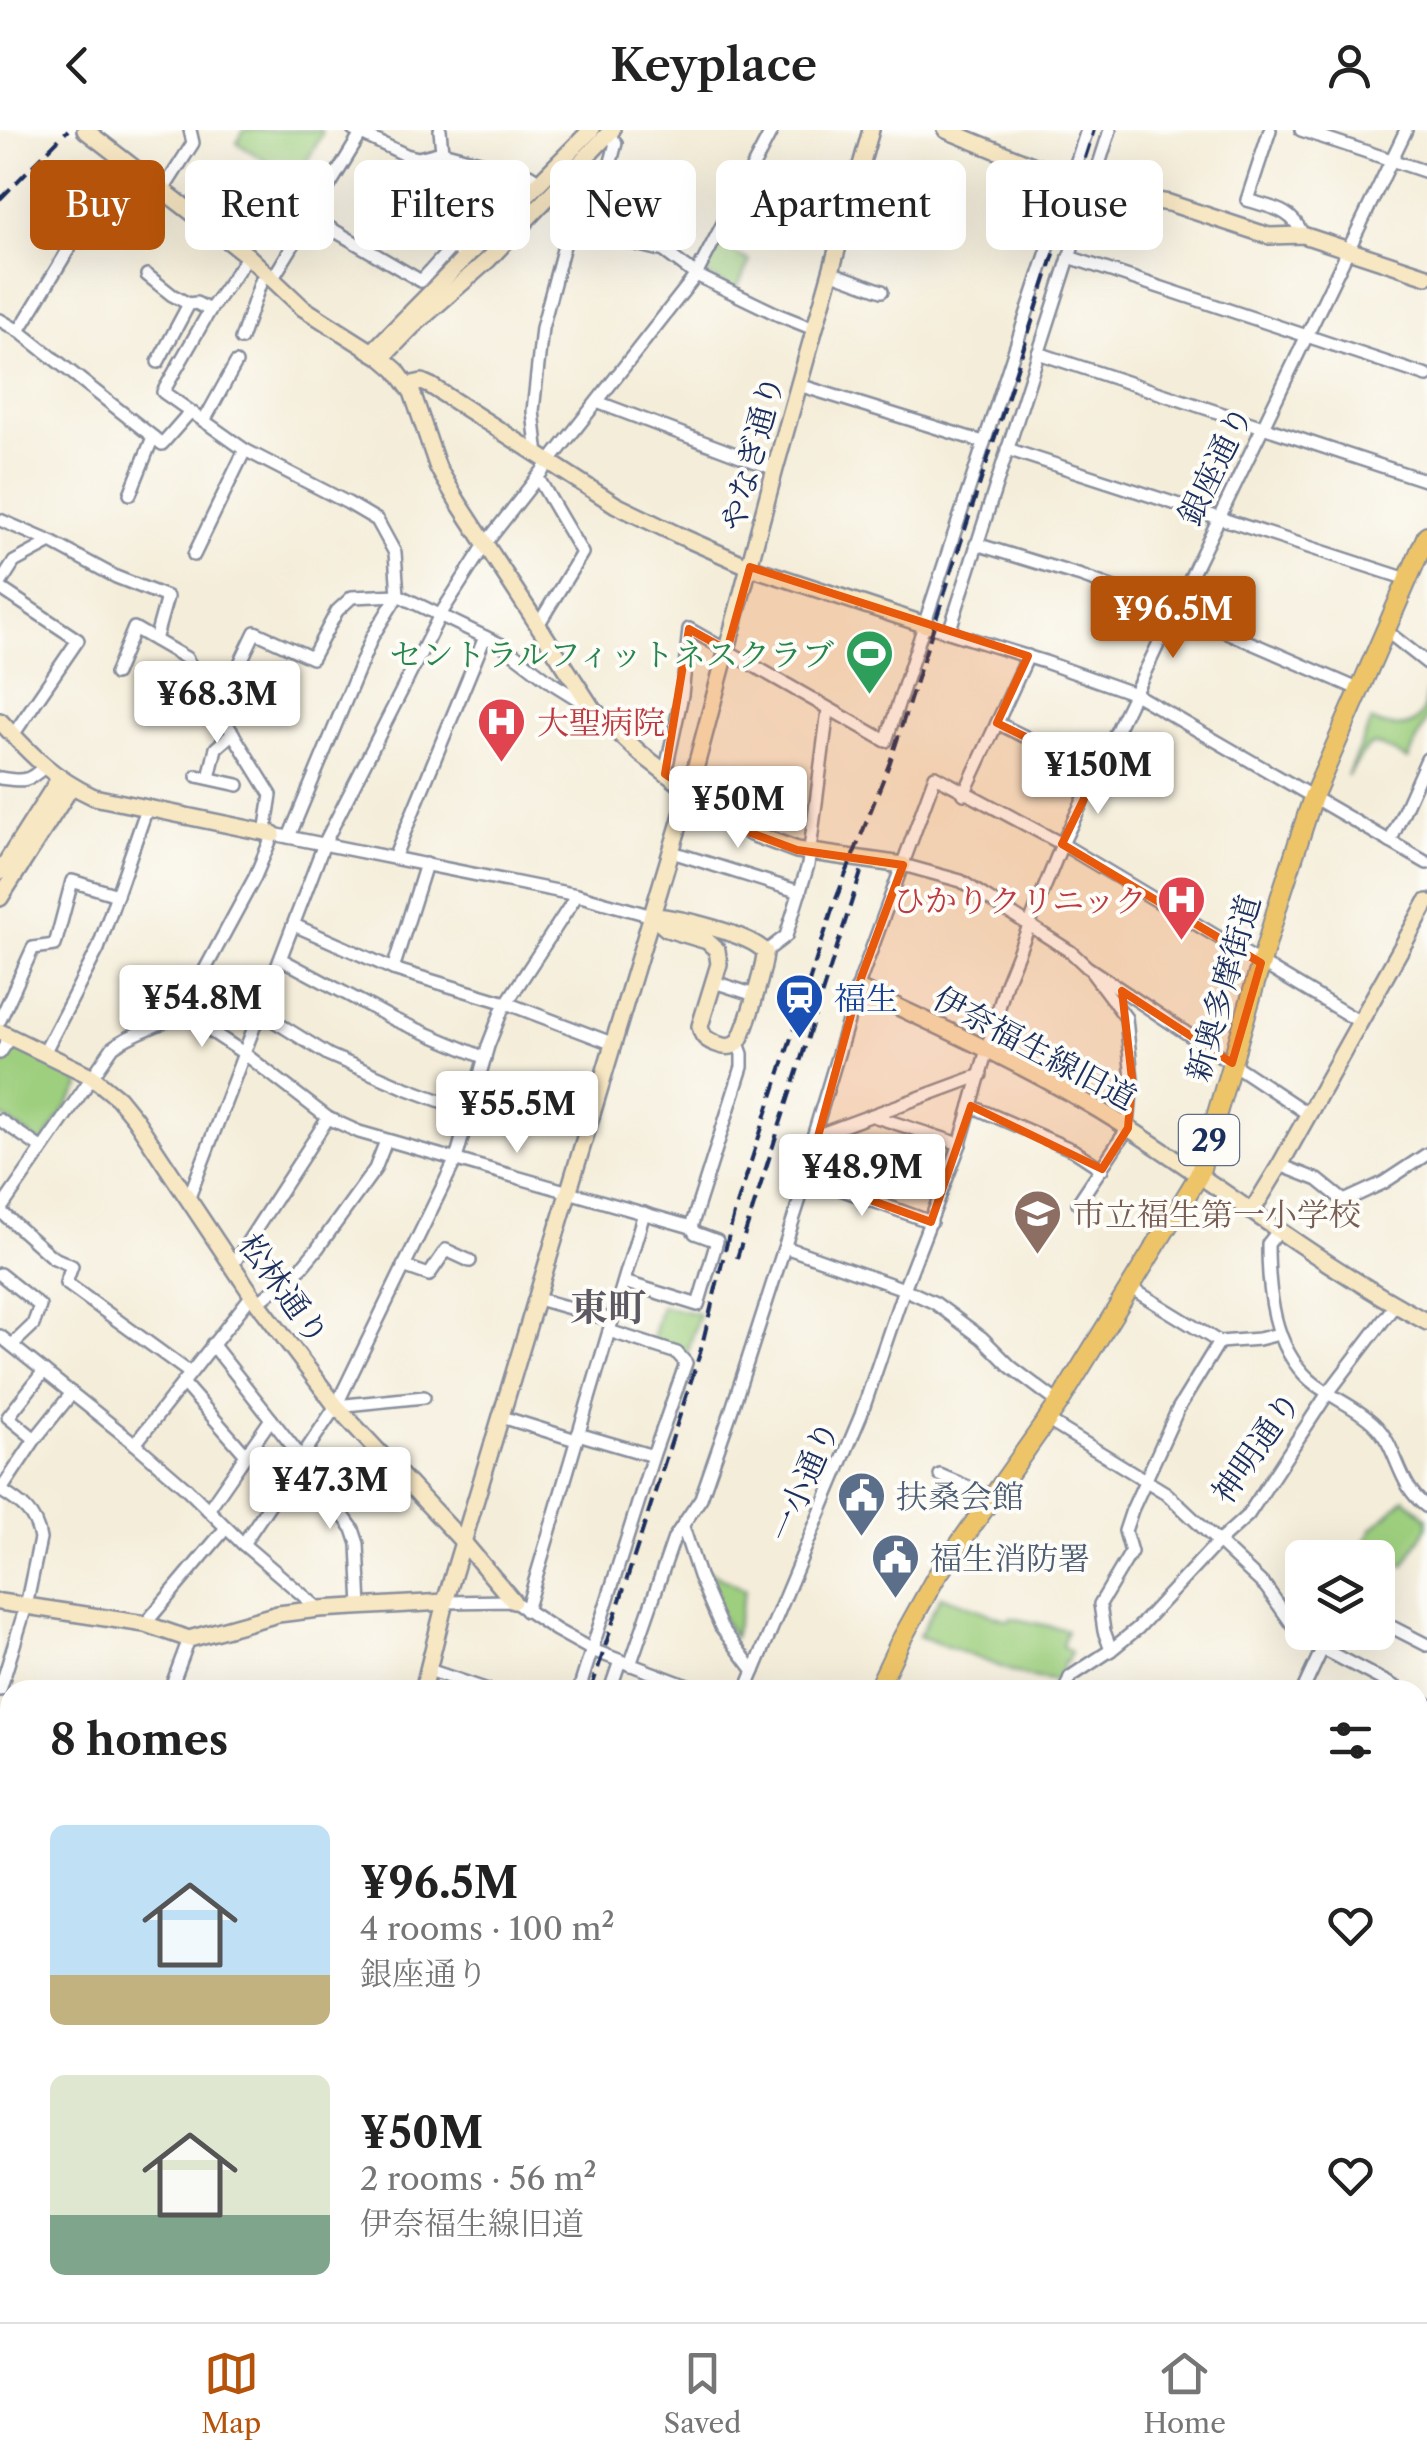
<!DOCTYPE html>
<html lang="en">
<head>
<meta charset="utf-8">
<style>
	body { margin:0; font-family:"Libre Caslon Text","Noto Serif JP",serif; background:#f2f2f2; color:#222; height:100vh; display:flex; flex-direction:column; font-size:38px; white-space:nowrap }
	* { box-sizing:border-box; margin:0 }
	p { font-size:32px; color:#767676 }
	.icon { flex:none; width:55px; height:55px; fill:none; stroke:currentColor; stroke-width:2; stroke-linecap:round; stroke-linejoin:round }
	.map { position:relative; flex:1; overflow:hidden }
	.sheet { position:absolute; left:0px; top:1550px; width:1428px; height:642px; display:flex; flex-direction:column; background:#fff; border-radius:30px 30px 0 0; box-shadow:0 10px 40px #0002 }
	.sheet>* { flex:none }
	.top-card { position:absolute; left:30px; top:30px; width:1368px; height:90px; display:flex; gap:20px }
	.tools { position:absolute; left:1285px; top:1410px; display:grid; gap:20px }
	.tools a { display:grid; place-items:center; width:110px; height:110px; border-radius:15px; background:#fff; box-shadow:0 10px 40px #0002; font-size:50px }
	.price { position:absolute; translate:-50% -85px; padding:0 22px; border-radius:10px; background:#fff; color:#222; font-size:32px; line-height:65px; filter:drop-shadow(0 2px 5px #0008) }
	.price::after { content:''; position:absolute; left:50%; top:60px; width:30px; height:22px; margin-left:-15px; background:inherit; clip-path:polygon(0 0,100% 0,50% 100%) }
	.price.active { background:#b45309; color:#fff }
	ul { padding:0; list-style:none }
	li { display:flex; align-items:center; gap:30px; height:250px; padding:0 50px }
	li span { display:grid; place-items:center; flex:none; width:280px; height:200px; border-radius:15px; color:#555 }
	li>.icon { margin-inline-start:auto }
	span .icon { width:120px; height:120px; fill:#fffc; stroke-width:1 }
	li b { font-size:42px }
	h2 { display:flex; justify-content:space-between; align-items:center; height:120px; padding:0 50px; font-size:42px }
	.pill { padding:0 35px; border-radius:15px; background:#fff; box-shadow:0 10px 40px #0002; font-size:35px; line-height:90px }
	.pill.active { background:#b45309; color:#fff }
	header { display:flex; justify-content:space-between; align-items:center; height:130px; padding:0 50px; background:#fff; font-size:45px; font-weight:600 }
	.tabs { display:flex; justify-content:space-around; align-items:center; height:140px; border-top:2px solid #e0e0e0; background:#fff; font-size:28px; color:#767676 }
	.tabs a { display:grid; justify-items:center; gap:5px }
	.tabs .active { color:#b45309 }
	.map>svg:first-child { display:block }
</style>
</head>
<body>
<header><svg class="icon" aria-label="back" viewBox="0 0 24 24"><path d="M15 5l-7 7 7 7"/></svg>Keyplace<svg class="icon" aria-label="person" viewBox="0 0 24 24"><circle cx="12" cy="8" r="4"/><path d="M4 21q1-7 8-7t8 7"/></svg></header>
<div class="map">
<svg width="1427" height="2192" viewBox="0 0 1427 2192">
	<rect width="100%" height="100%" fill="#fdfcf7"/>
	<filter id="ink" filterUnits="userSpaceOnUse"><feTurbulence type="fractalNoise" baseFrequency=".01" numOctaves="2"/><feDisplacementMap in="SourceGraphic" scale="20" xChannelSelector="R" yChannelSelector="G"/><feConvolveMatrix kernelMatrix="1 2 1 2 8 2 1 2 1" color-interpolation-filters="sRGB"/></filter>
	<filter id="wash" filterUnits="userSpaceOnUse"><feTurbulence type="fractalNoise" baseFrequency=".0048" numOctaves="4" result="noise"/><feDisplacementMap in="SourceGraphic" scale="40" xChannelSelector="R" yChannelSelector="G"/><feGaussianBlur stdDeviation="2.25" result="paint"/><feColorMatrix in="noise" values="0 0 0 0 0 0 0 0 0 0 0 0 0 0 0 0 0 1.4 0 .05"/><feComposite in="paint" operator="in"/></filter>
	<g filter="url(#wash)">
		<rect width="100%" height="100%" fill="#f4edd9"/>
		<g fill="#9ecf7e" stroke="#5c7f6e" stroke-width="2.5">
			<path d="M244 0H321L322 4 296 50 237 13Z"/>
			<path d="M719 116 750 131 736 160 704 143Z"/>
			<path d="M1427 560V588L1408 630C1363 605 1374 611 1347 646L1371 591C1386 597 1410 602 1420 586 1425 579 1425 568 1427 560Z"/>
			<path d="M16 916 78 947 80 957 42 1014 0 985V938Z"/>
			<path d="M661 1176 699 1184 687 1224 651 1214Z"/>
			<path d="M1405 1368 1427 1388V1397L1404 1436 1396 1432 1392 1439 1378 1431V1428L1371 1427 1360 1421 1372 1399Z"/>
			<path d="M699 1436 745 1460 734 1507 714 1475Z"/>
			<path d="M941 1466 1009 1491 1011 1488 1067 1500 1062 1516 1071 1522 1067 1532 1064 1531 1058 1551 1025 1546 919 1506Z"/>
		</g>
	</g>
	<g filter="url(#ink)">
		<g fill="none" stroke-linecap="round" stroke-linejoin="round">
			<defs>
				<g id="street">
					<path d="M353 0 406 25 418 28 442 22 529 45 540 52"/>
					<path d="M440 0 442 22"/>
					<path d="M1270 0 1247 70C1272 78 1292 79 1303 105"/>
					<path d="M1301 0 1427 42"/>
					<path d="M573 55 577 59 604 58 616 13 608 5"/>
					<path d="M163 60 193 13 190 0"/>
					<path d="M311 87 421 151 450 119 455 117 466 128"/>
					<path d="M571 98 664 121 696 145 779 185 814 199"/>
					<path d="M248 126 210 180 163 262 245 320 348 373 377 390 395 423 398 465 372 507 289 707"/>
					<path d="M1069 127 1427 246"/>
					<path d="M830 142 882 161"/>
					<path d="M147 145 172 165 189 174"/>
					<path d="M273 148 361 4"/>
					<path d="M0 190 19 201 162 314 190 282"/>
					<path d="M19 201 70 117"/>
					<path d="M241 209 261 151 268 144"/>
					<path d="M1038 223 1427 351"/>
					<path d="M158 232 189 174 196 173 210 180"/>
					<path d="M799 255 983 312"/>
					<path d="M597 272 775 339"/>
					<path d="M204 291 236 233"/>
					<path d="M1007 319 1407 449"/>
					<path d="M538 326 533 281 542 198 566 108 571 98 577 59"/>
					<path d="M538 348 582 423 538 495"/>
					<path d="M130 364 153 307"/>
					<path d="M0 390 51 412 14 432 0 454"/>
					<path d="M51 412 116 447 167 467 155 510"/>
					<path d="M976 414 1081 446 1175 480 1358 559"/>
					<path d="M194 425 245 320"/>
					<path d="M0 458 78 510 13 605"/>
					<path d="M926 495 1045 532 1135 564 1427 733"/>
					<path d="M1385 500 1427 533"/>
					<path d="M949 502 1110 0"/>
					<path d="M485 507 502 515 552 553 589 576"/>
					<path d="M115 544 134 498 186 528 271 665 265 703"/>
					<path d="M218 579 255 502 312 528 337 481 352 467 398 465 485 507 394 728"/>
					<path d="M997 593 1097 642"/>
					<path d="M665 644 682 565 689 499 886 611 1087 0"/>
					<path d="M197 646 238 655"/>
					<path d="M0 648C22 651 27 653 44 637"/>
					<path d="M209 648 216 618 233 603"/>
					<path d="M964 664 1028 526"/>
					<path d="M1390 712 1427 629"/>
					<path d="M672 722 800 762"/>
					<path d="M903 735 961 751 1071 822 1087 837 1308 984"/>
					<path d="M294 795 393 839 506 873 614 914"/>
					<path d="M765 822 786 806 808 735 828 580"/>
					<path d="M281 829 395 890 485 928"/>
					<path d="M393 839 426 734"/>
					<path d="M714 852 755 865"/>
					<path d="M182 882 245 924 328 988 359 1002 691 1097 742 937V924L738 913"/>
					<path d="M261 883 329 925 403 957 470 982"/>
					<path d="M0 890 33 818 55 815 72 751 117 765"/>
					<path d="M0 923 11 907"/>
					<path d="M44 923 98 819 147 678"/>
					<path d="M971 976 1073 1020 1102 1039"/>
					<path d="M873 986 960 1014"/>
					<path d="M0 990 41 1018"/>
					<path d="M813 1007 981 945"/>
					<path d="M1280 1035 1318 1050 1344 1071 1383 1053 1427 1024"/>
					<path d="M807 1047 931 1092"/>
					<path d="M188 1070 324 714 440 485 486 413 696 145 772 0"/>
					<path d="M1078 1073 1128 998 1132 949 1126 888 1093 844"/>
					<path d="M0 1080 113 917C134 901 159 897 182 882L255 747 273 704 577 765 652 786"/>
					<path d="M0 1081 52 1127 72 1136 66 1153 190 1243"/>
					<path d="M1279 1100 1268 1114C1268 1160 1273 1217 1310 1250 1329 1267 1356 1276 1374 1294 1399 1318 1396 1354 1427 1377"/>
					<path d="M785 1117 904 1159 935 1173 982 1208 1011 1237 1059 1273"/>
					<path d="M232 1136 328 988"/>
					<path d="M403 1136 429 1145 446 1120 470 1131"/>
					<path d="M0 1144 40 1176 33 1195 12 1215"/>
					<path d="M624 1152 698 1175 717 1111 695 1103 691 1097"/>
					<path d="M1131 1158 1219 1212 1259 1209 1279 1204"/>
					<path d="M538 1169 612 1190"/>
					<path d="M258 1173 302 1137 317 1119 375 1039 386 1011"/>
					<path d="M0 1206 134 1313 185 1357 243 1414 319 1479"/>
					<path d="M212 1214 301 1327 353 1399 358 1414 361 1478"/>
					<path d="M183 1253 246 1325"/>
					<path d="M336 1276 424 1267"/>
					<path d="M502 1287 576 1310"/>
					<path d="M1047 1290 1166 1363 1266 1457 1292 1494 1310 1512 1401 1560"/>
					<path d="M578 1304 653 1326"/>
					<path d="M35 1309 8 1287 44 1241"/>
					<path d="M135 1314 252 1165"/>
					<path d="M940 1345 992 1367"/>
					<path d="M0 1360C21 1373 36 1383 40 1409L26 1476 0 1560"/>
					<path d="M1 1360 35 1309 72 1263"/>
					<path d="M208 1380 271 1289"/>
					<path d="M683 1397 699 1446 721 1497 754 1541"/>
					<path d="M243 1414 336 1276 456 1029 488 916 502 880 577 765"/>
					<path d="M445 1472 513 1471 556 1500 592 1520 698 1560"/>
					<path d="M526 1481 644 1083"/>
					<path d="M1378 1490 1427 1515"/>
					<path d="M145 1494 226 1398"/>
					<path d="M1111 1520 1104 1501 1100 1474 1131 1422 1125 1401 1132 1380 1178 1279 1219 1212"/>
					<path d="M630 1535 674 1408 701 1368 732 1279 807 1047 813 1007 861 848 935 646 1062 714 1360 892"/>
					<path d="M429 1540 488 1560"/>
					<path d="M170 1560 189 1509"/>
					<path d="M579 1560 653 1326 686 1233 677 1223 609 1201"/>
					<path d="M610 1560 620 1531"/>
					<path d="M746 1560 861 1285 904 1159 960 1014 1006 853 1062 714 1406 0"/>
					<path d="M1065 1560 1070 1547 1111 1520 1138 1498 1217 1413 1248 1385 1328 1263 1395 1175"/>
					<path d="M1303 1560 1330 1502"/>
					<path d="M1418 1569 1427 1574"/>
					<path d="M0 1636 10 1639"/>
					<path d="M0 1844 10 1814"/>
					<path d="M0 1867 10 1877"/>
					<path d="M0 2019 10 2008"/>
					<path d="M500 2182 536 2192"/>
					<path d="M977 2182 1001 2192"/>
					<path d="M408 2184 439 2192"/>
					<path d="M289 2192 292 2182"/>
					<path d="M374 2192 377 2182"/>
					<path d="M820 2192 821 2182"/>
					<path d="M941 2192 944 2182"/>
				</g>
				<g id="secondary">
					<path d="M85 0 248 126 303 178 382 228 396 240 412 262 438 338 458 372 592 578 640 623 701 670 751 703 797 720 903 735"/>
					<path d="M946 0 1037 37 1118 65 1169 73 1269 106 1303 105 1427 146"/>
					<path d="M372 222 591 0"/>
					<path d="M382 228 413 196 488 130 612 0"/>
					<path d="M408 255 422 252 431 256 616 375 678 405 750 437 926 495"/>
					<path d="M0 591C30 624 53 648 94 667L273 704"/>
					<path d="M0 742 59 649"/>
					<path d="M0 768 71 657"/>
					<path d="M652 786C676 787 751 804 765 822 765 834 745 906 737 913 730 919 722 916 714 913 705 909 702 906 700 896L719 834 717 820 707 811 667 799Z"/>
					<path d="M859 859C950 901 1040 942 1125 996 1226 1060 1321 1136 1427 1192"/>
					<path d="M0 902 91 946 118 968 135 989 252 1165 336 1276 464 1413 513 1471"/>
					<path d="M1252 1081 1280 1035 1427 772"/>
					<path d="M0 1472 145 1494 189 1509 278 1484 319 1479 445 1472"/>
					<path d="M423 1560 445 1472 689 662 775 339 871 0"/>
					<path d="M1418 1723 1427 1726"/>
					<path d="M0 1977 10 1987"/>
					<path d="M0 2107C17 2125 7 2143 0 2164"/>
					<path d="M442 2182 479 2192"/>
					<path d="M94 2192 97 2182"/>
				</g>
				<g id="primary">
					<path d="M877 1560 900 1512 936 1447 1059 1273 1199 1045 1280 768 1313 667 1427 405"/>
					<path d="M1418 1866 1427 1852"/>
					<path d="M723 2192V2182"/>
					<path d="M1187 2192 1194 2182"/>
				</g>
			</defs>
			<use href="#street" stroke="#888e9c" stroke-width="16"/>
			<use href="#secondary" stroke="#888e9c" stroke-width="20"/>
			<use href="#primary" stroke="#888e9c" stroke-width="22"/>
			<use href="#street" stroke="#fff" stroke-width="11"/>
			<use href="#secondary" stroke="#f8e7c3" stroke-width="15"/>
			<use href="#primary" stroke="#eec469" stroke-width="18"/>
			<g stroke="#1b2f5e" stroke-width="4" stroke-dasharray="15 8" stroke-linecap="butt">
				<path d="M0 69 68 0"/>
				<path d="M737 1128 864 733"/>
				<path d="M591 1560 700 1223 734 1084 790 911 834 774 890 632 1094 0"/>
				<path d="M388 2192 391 2182"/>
			</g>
		</g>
	</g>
	<path fill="#e8590c" fill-opacity="0.2" stroke="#e8590c" stroke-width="8" stroke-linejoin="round" d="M750 437 1028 526 997 593 1097 642 1062 714 1261 833 1232 933 1122 861 1132 949 1128 998 1102 1039 971 976 931 1092 807 1047 861 848 903 735 797 720 751 703 665 644 689 499 727 520Z"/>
	<defs>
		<symbol id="stadium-pin" viewBox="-11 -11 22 30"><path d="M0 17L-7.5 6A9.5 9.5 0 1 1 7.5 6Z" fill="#2e9e5b" stroke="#fdfcf7"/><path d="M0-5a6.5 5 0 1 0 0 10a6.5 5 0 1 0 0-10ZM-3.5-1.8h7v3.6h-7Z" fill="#fff"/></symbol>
		<symbol id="hospital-pin" viewBox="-11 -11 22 30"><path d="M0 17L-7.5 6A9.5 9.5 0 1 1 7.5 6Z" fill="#e0444e" stroke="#fdfcf7"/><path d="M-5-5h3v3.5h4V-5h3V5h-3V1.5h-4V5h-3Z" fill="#fff"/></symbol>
		<symbol id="station-pin" viewBox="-11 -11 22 30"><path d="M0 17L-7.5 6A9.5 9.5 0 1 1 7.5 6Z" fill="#1a4fb4" stroke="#fdfcf7"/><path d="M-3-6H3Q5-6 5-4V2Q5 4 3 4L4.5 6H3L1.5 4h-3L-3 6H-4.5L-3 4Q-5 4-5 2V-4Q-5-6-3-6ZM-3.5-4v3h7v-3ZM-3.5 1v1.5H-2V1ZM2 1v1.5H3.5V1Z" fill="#fff"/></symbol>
		<symbol id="school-pin" viewBox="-11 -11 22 30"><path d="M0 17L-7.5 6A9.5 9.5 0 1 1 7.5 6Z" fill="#8d6e63" stroke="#fdfcf7"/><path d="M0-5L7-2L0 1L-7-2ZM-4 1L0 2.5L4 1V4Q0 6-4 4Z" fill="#fff"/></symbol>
		<symbol id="civic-pin" viewBox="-11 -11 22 30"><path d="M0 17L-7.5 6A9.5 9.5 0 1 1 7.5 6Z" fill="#5c6f8a" stroke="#fdfcf7"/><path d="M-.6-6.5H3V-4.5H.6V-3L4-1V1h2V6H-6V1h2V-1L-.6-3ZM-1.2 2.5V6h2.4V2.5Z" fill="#fff"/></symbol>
	</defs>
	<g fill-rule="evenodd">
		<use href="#stadium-pin" x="842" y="496" width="55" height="75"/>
		<use href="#hospital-pin" x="474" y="564" width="55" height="75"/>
		<use href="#hospital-pin" x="1154" y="742" width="55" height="75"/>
		<use href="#station-pin" x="772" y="840" width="55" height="75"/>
		<use href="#school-pin" x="1010" y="1056" width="55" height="75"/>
		<use href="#civic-pin" x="834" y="1338" width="55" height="75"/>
		<use href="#civic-pin" x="868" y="1400" width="55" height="75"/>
	</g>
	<g text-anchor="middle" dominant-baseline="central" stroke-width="8" stroke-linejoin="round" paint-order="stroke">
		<rect fill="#fdfcf7" stroke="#5f6c8c" stroke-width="2.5" x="1179" y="985" width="60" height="50" rx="8"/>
		<g font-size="30" font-weight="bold" fill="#1b2f5e">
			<text x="1209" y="1010">29</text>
		</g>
		<g font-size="32" fill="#1b2f5e" stroke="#fdfcf7">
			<text transform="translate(752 323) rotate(-75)">やなぎ通り</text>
			<text transform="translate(1215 335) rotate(-64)">銀座通り</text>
			<text transform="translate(1223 858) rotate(-74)">新奥多摩街道</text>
			<text transform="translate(1035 918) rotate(28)">伊奈福生線旧道</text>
			<text transform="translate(284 1159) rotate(54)">松林通り</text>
			<text transform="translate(1256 1317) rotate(-55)">神明通り</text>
			<text transform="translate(804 1351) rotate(-67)">一小通り</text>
		</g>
		<g font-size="32" fill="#27864d" stroke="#fdfcf7" text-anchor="end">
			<text x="834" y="524">セントラルフィットネスクラブ</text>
		</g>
		<g font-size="32" fill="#be3a42" stroke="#fdfcf7" text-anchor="start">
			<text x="537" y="592">大聖病院</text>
			<text x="1147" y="770" text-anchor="end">ひかりクリニック</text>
		</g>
		<g font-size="32" fill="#164399" stroke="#fdfcf7" text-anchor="start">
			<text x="834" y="868">福生</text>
		</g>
		<g font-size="32" fill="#785e54" stroke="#fdfcf7" text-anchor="start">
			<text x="1073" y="1084">市立福生第一小学校</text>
		</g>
		<g font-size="32" fill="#4e5e75" stroke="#fdfcf7" text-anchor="start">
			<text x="896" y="1366">扶桑会館</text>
			<text x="930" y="1428">福生消防署</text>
		</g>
		<g font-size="38" font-weight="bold" fill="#5e5a64" stroke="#fdfcf7">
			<text x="608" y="1177">東町</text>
		</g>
	</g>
</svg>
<div class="tools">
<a><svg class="icon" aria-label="layers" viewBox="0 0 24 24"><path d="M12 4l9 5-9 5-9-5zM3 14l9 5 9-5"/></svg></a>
</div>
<b class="price active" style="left:1173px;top:531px">¥96.5M</b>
<b class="price" style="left:217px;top:616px">¥68.3M</b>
<b class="price" style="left:1098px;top:687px">¥150M</b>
<b class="price" style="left:738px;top:721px">¥50M</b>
<b class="price" style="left:202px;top:920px">¥54.8M</b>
<b class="price" style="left:517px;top:1026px">¥55.5M</b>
<b class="price" style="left:862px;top:1089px">¥48.9M</b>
<b class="price" style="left:330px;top:1402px">¥47.3M</b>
<div class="top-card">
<a class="pill active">Buy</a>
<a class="pill">Rent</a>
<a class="pill">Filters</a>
<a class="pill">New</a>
<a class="pill">Apartment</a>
<a class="pill">House</a>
</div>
<section class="sheet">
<h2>8 homes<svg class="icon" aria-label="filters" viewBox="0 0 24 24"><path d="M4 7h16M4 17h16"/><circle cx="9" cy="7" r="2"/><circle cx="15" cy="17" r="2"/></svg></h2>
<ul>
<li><span style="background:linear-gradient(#bfe0f5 75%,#c2b280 0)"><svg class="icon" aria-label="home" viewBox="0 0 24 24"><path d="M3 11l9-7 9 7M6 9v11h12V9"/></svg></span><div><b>¥96.5M</b><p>4 rooms · 100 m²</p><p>銀座通り</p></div><svg class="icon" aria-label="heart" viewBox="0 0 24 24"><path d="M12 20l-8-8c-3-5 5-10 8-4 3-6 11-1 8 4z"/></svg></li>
<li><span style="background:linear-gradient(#dfe7d0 70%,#7fa58c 0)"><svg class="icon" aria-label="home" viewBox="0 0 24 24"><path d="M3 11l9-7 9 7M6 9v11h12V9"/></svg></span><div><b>¥50M</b><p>2 rooms · 56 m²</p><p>伊奈福生線旧道</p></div><svg class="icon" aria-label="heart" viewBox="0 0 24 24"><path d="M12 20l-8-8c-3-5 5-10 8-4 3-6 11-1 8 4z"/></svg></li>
</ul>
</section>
</div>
<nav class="tabs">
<a class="active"><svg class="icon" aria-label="map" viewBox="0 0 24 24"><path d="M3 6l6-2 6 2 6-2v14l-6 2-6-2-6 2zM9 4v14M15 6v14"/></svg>Map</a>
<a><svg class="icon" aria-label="saved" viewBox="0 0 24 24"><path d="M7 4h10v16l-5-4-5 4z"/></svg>Saved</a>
<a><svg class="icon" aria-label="home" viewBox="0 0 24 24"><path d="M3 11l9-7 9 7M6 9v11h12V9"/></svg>Home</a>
</nav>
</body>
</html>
